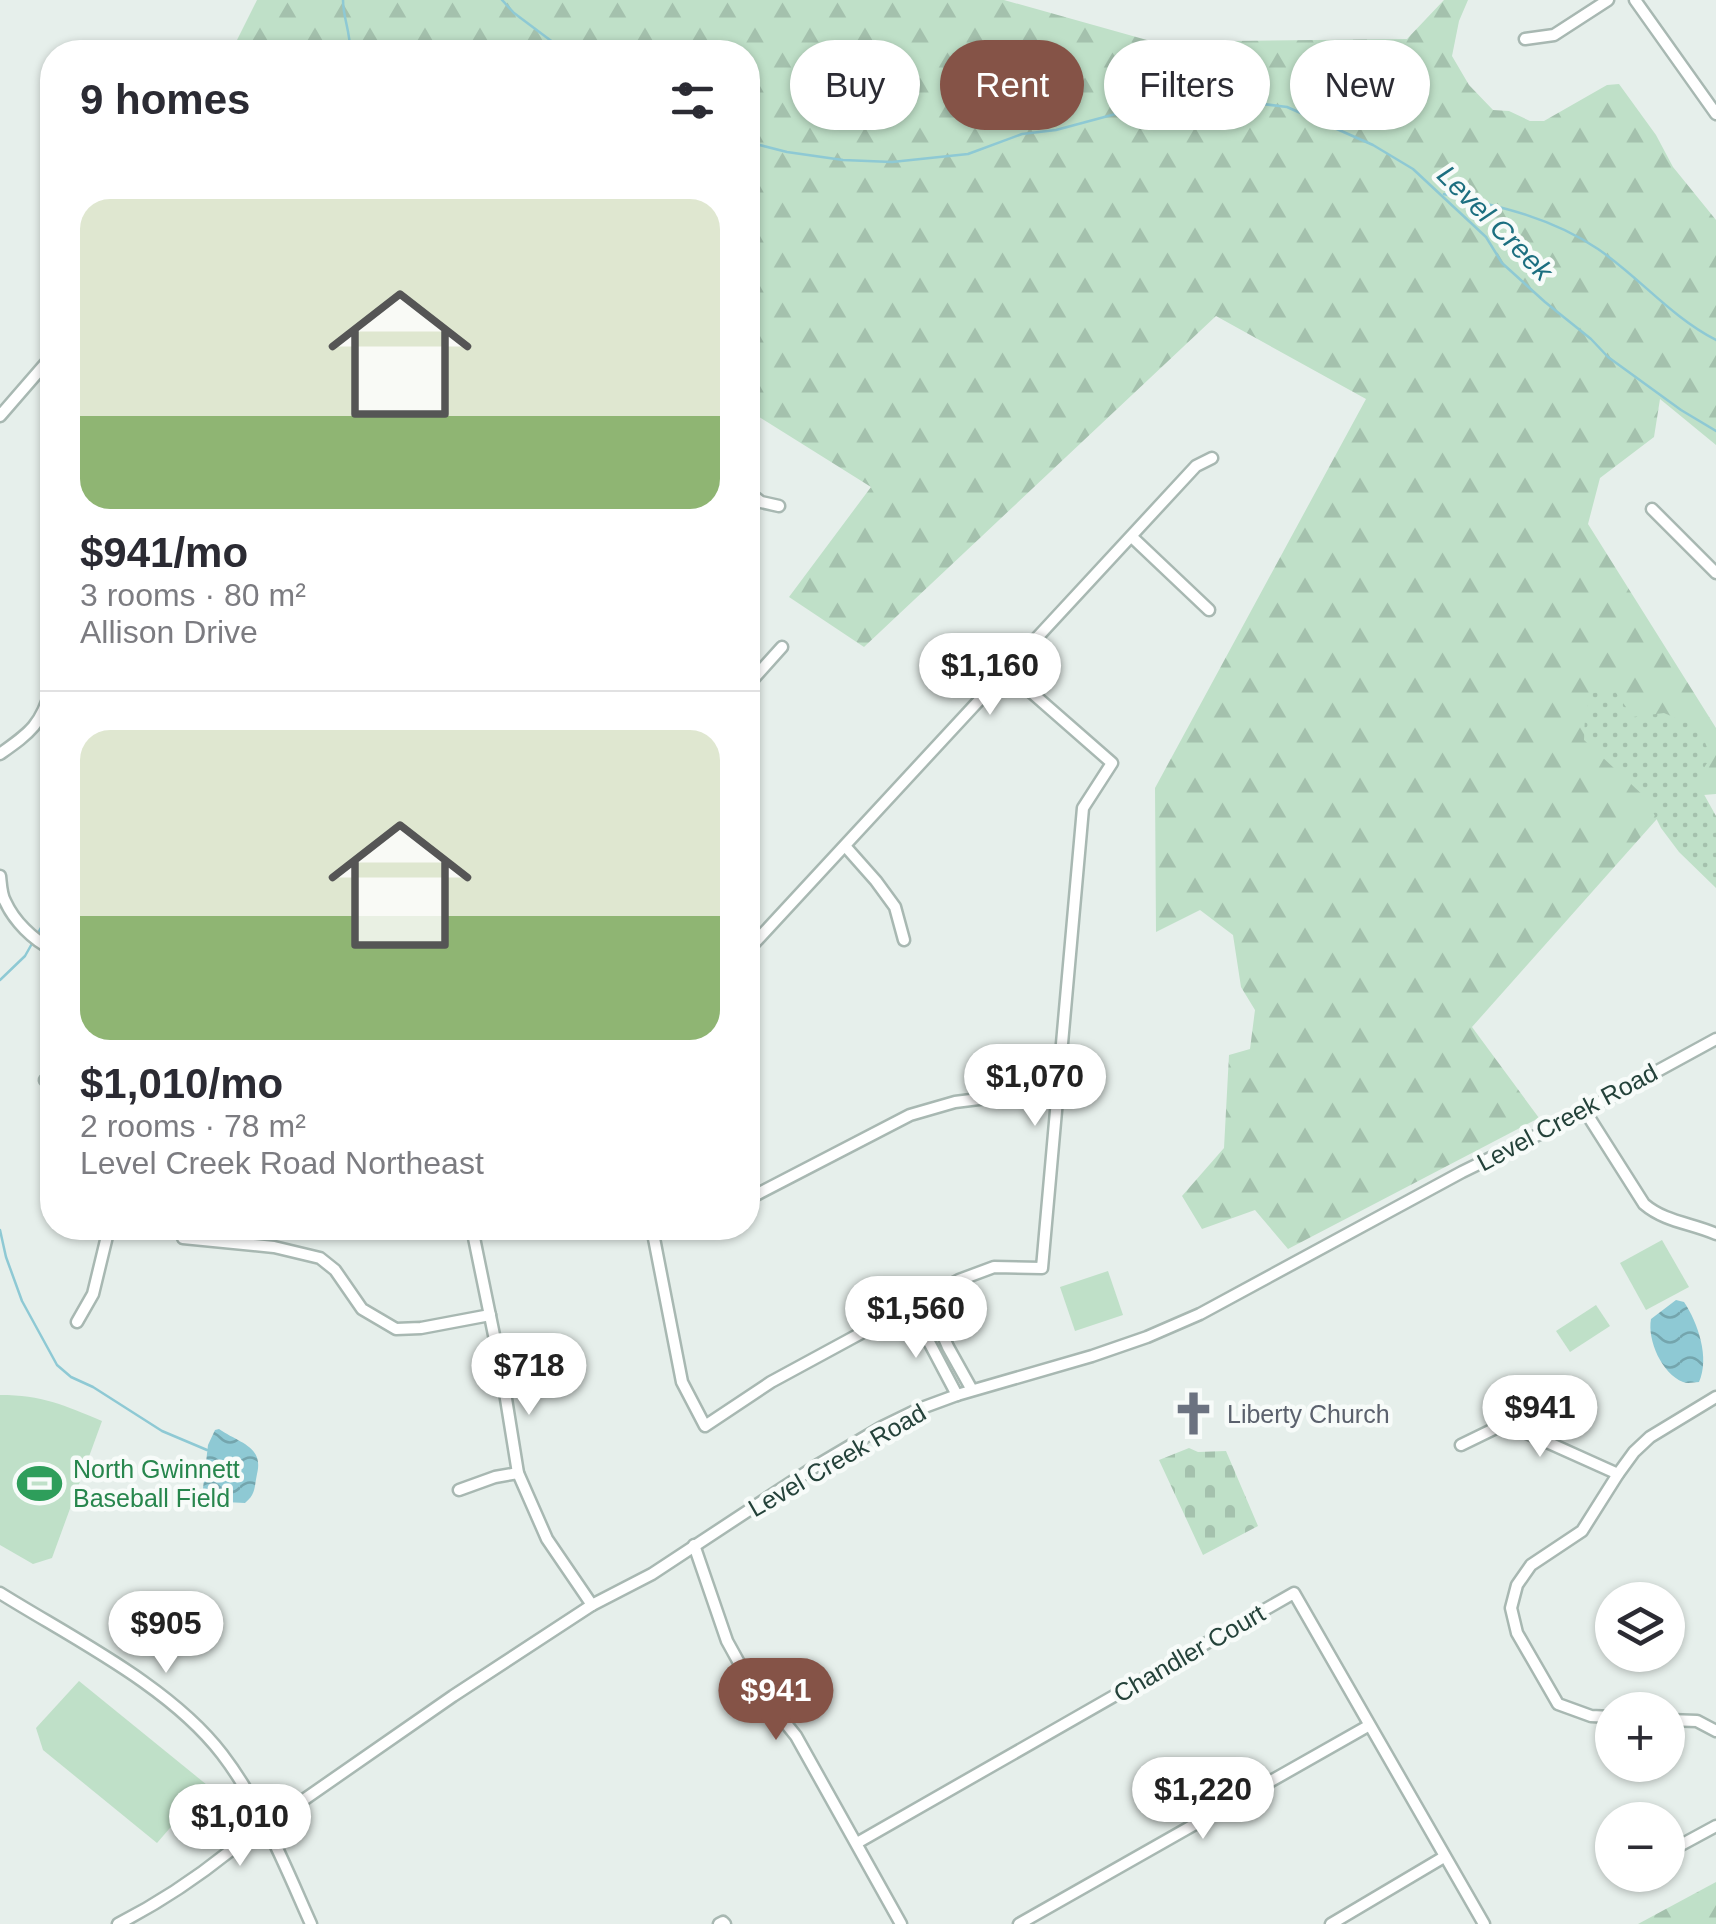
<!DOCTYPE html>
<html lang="en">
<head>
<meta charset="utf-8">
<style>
	body { margin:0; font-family:Helvetica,sans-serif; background:#f2f2f3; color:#2b2b33; height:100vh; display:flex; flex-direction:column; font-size:38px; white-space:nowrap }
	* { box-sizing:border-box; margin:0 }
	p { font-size:32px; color:#7c7c81 }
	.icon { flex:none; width:55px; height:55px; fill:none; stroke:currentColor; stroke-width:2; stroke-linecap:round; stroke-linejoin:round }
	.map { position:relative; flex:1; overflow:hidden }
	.drawer { position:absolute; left:40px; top:40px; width:720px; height:1200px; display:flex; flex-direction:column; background:#fff; border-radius:40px; box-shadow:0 2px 8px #0004 }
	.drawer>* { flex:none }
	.guide { position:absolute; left:790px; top:40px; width:775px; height:90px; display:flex; gap:20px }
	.controls { position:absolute; left:1595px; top:1582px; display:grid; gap:20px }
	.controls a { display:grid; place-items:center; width:90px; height:90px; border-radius:50%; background:#fff; box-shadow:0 2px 8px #0004; font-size:50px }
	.price { position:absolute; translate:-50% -85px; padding:0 22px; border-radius:35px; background:#fff; color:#222; font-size:32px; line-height:65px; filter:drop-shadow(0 2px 5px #0008) }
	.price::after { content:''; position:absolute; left:50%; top:60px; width:30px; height:22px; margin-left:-15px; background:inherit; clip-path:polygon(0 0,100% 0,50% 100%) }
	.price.current { background:#855347; color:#fff }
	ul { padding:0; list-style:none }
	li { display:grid; align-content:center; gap:20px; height:530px; padding:0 40px }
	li+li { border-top:2px solid #e1e1e2 }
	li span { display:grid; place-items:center; height:310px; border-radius:30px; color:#555 }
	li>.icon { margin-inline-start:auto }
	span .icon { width:180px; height:180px; fill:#fffc; stroke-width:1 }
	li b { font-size:42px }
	h2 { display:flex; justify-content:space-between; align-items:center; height:120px; padding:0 40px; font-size:42px }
	.tag { padding:0 35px; border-radius:45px; background:#fff; box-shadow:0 2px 8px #0004; font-size:35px; line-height:90px }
	.tag.current { background:#855347; color:#fff }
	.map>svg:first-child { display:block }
</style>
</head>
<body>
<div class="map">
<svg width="1716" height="1924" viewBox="0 0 1716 1924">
	<defs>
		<pattern id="forest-firs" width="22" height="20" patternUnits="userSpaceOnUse" patternTransform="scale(2.5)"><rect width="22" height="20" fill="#bfe0c8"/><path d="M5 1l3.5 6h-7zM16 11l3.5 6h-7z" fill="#a4c1ad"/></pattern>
		<pattern id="cemetery-stones" width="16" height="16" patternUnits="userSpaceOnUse" patternTransform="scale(2.5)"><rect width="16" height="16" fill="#bfe0c8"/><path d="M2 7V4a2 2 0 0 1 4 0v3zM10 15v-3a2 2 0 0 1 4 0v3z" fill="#a4c1ad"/></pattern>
		<pattern id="park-dots" width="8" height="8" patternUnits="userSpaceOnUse" patternTransform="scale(2.5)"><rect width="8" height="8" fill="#bfe0c8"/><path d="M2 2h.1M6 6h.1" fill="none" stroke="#a4c1ad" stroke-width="1.8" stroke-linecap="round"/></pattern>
		<pattern id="water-waves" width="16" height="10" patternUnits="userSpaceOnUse" patternTransform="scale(2.5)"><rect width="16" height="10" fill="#8ec9d4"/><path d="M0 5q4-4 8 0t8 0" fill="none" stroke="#74a5ad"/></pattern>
	</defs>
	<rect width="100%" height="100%" fill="#e6efeb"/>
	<g fill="url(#forest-firs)">
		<path d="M257 0H1004L1154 42 1407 39 1444 0H1468L1459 21 1452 56 1469 85 1493 110 1509 111 1530 121H1544L1607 85 1619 84 1656 135 1673 167 1716 220V445L1660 399 1654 437 1600 478 1588 524 1716 728V794L1679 797 1672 802 1472 1027 1539 1118 1288 1249 1255 1210 1202 1229 1182 1196 1224 1148 1229 1055 1250 1049 1255 1010 1241 987 1233 935 1200 910 1156 932 1155 788 1366 399 1216 316 864 647 789 597 871 487 748 410V52H231Z"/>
		<path d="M1716 1882V1924H1638Z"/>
	</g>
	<path fill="url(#cemetery-stones)" d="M1189 1448 1198 1452 1226 1451 1258 1526 1203 1555 1159 1460Z"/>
	<path fill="url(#park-dots)" d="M1614 690 1633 717 1664 713 1699 728 1711 757 1696 780 1716 816V888L1679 852 1661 828 1646 798 1584 740 1585 716 1591 693Z"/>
	<g fill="#bfe0c8">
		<path d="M1662 1240 1689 1287 1646 1310 1620 1263Z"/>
		<path d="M1108 1271 1123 1315 1075 1331 1060 1287Z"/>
		<path d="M1596 1305 1610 1326 1570 1352 1556 1331Z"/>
		<path d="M0 1395C42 1395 64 1405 102 1421L52 1558 33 1564 0 1545Z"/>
		<path d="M79 1681 207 1785 157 1843 43 1750 36 1728Z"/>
	</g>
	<g fill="url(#water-waves)">
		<path d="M1676 1300 1684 1302C1698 1323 1710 1358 1699 1382 1694 1382 1688 1384 1683 1382 1662 1374 1647 1340 1651 1319Z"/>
		<path d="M219 1429C239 1443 264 1446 257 1474 254 1488 256 1494 245 1503L205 1501 202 1497 208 1445 215 1430Z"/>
	</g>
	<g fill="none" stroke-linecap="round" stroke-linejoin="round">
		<g stroke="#8ec9d4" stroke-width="2.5">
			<path d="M343 0C343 18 351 34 350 52"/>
			<path d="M502 0 514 13 566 52"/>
			<path d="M748 142 787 152 843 160 892 162 968 154 1022 134 1056 130 1164 101 1207 97 1287 107 1373 145 1413 169 1486 237 1502 263 1545 302 1591 339 1608 357 1681 410 1716 431"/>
			<path d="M1444 194C1498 206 1551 217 1598 249 1639 277 1671 317 1716 340"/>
			<path d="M38 933 52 908"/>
			<path d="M0 980 25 956 34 940"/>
			<path d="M0 1230 6 1257 22 1301 57 1365 71 1377 93 1387 162 1431 207 1450"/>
		</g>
		<defs>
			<g id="minor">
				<path d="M1635 0 1716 114"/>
				<path d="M1525 39 1554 35 1608 0"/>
				<path d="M0 416 52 356"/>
				<path d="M748 492 761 502 779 506"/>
				<path d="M1652 509 1716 573"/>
				<path d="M1132 537 1209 610"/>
				<path d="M748 685 782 647"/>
				<path d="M0 754C31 732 41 725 52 687"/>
				<path d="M845 846 876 881 895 907 904 940"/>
				<path d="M0 876C1 884 1 894 5 901 14 921 33 940 52 949"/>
				<path d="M748 950 1196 466 1212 458"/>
				<path d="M45 1080 52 1082"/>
				<path d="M1585 1111 1644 1204C1665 1222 1691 1223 1716 1234"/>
				<path d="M748 1199 910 1115 955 1102 987 1098H1058"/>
				<path d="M472 1228 502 1374 518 1473 547 1539 592 1605"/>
				<path d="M652 1228 682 1382 705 1426 771 1382 959 1280 994 1267 1042 1268 1083 808 1112 763 1007 671"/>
				<path d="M652 1231 675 1228"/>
				<path d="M183 1238 274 1247 320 1258 335 1270 362 1309 396 1329 421 1328 490 1315"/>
				<path d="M926 1297 948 1347 972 1390"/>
				<path d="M910 1306 957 1395"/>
				<path d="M77 1322 93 1294 109 1228"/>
				<path d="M1461 1445 1498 1427 1520 1430 1618 1474"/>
				<path d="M459 1490 495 1477 518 1473"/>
				<path d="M694 1545 727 1641 743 1670 796 1736 901 1924"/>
				<path d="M0 1593C72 1638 170 1686 222 1754 261 1805 285 1866 311 1924"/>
				<path d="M1612 1717 1591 1716 1558 1704 1517 1633 1511 1608 1517 1585 1531 1565 1582 1531 1618 1474 1634 1452 1650 1437 1716 1397"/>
				<path d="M1668 1720 1697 1721 1716 1731"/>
				<path d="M857 1843 1294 1593 1484 1924"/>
				<path d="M1668 1852 1716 1826"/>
				<path d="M118 1924C157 1904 195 1879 230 1851L453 1696 592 1605 652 1574 816 1466 882 1427 919 1409 957 1395 1092 1356 1147 1337 1200 1314 1462 1172 1564 1122 1716 1039"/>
				<path d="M719 1924 723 1922 725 1924"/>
				<path d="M1019 1924 1368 1726"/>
				<path d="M1331 1924 1444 1857"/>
			</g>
		</defs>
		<use href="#minor" stroke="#a8b8b2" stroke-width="15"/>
		<use href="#minor" stroke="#fff" stroke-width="10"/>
	</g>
	<defs>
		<symbol id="church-bare" viewBox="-9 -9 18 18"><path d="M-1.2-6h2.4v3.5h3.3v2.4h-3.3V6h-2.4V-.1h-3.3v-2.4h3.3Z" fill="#6b7280" stroke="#f7fbf9" stroke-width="2.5" paint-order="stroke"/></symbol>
		<symbol id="stadium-bare" viewBox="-9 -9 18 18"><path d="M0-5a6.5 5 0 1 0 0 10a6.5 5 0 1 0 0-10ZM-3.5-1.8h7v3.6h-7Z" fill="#2e9e5b" stroke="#f7fbf9" stroke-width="2.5" paint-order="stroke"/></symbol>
	</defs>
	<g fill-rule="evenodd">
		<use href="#church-bare" x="1162" y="1382" width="63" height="63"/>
		<use href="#stadium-bare" x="8" y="1452" width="63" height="63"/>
	</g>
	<g text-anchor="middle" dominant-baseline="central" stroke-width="9" stroke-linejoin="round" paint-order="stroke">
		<g font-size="25" fill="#24423a" stroke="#f7fbf9">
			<text transform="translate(1567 1117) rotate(-28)">Level Creek Road</text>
			<text transform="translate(837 1460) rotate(-30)">Level Creek Road</text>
			<text transform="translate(1189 1653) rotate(-30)">Chandler Court</text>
		</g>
		<g font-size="25" fill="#5b616d" stroke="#f7fbf9" text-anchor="start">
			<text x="1227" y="1414">Liberty Church</text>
		</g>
		<g font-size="25" fill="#27864d" stroke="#f7fbf9" text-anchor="start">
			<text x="73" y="1469">North Gwinnett<tspan x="73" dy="29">Baseball Field</tspan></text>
		</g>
		<g font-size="28" font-style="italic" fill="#1c6f80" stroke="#f7fbf9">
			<text transform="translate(1495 223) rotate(45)">Level Creek</text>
		</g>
	</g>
</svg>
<div class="controls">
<a><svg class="icon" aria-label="layers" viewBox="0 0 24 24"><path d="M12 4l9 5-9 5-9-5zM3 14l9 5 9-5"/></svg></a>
<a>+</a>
<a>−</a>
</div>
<b class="price" style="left:990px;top:718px">$1,160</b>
<b class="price" style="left:1035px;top:1129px">$1,070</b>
<b class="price" style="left:916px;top:1361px">$1,560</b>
<b class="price" style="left:529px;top:1418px">$718</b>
<b class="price" style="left:1540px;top:1460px">$941</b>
<b class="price" style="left:166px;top:1676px">$905</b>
<b class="price current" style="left:776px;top:1743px">$941</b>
<b class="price" style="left:1203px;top:1842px">$1,220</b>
<b class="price" style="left:240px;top:1869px">$1,010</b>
<div class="guide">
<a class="tag">Buy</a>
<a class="tag current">Rent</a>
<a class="tag">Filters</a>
<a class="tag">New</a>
</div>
<section class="drawer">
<h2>9 homes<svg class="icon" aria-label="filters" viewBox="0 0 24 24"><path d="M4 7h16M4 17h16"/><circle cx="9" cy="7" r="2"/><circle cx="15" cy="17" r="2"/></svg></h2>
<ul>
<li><span style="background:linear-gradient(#dfe7d0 70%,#8fb573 0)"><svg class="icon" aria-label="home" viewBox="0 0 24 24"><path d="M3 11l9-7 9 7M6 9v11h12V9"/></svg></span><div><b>$941/mo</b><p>3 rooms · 80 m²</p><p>Allison Drive</p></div></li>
<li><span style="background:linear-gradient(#dfe7d0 60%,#8fb573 0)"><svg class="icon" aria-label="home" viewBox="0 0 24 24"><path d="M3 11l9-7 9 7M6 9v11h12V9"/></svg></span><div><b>$1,010/mo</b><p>2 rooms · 78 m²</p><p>Level Creek Road Northeast</p></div></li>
</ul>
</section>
</div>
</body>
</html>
